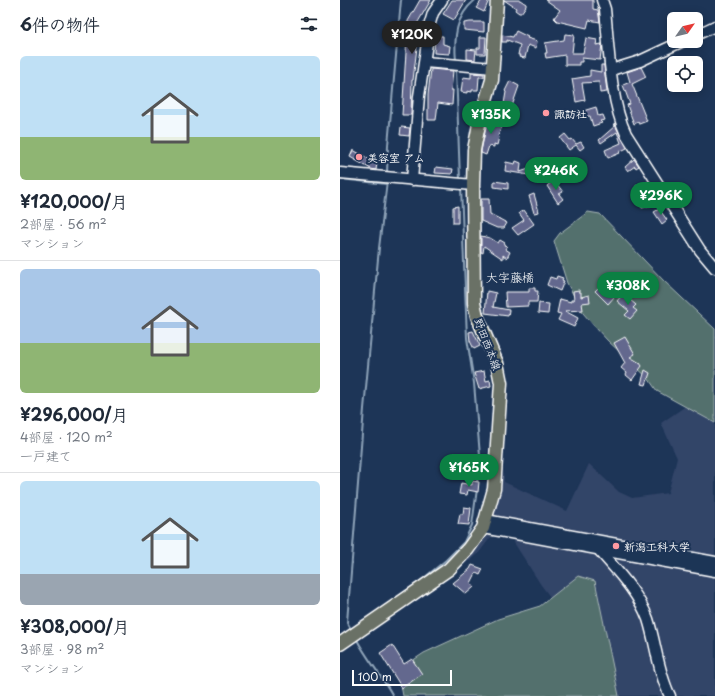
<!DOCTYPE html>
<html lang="ja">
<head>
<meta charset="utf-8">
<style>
	body { margin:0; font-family:"Playpen Sans","Klee One",sans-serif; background:#f6f6f7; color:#1f2937; height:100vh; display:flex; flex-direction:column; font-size:15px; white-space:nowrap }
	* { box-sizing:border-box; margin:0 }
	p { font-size:13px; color:#747a83 }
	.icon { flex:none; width:22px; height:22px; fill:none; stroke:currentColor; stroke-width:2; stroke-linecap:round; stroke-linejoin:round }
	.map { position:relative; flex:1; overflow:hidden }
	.panel { display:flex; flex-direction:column; background:#fff; width:340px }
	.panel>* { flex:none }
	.needle { width:26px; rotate:56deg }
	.controls { position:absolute; left:327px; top:12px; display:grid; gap:8px }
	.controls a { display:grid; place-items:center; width:36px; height:36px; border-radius:6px; background:#fff; box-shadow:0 2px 10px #0003; font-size:20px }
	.scale { position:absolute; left:12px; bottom:10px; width:100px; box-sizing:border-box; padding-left:4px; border:2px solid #fff; border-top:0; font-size:11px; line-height:14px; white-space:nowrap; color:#fff; -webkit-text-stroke:3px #1d3557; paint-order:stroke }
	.price { position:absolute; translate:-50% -34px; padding:0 9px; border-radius:14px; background:#0b8043; color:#fff; font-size:13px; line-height:26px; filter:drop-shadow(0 1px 2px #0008) }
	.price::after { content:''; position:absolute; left:50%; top:24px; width:12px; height:9px; margin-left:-6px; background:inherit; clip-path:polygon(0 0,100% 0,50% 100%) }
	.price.selected { background:#222; color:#fff }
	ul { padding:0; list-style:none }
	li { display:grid; align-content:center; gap:8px; height:212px; padding:0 20px }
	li+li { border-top:1px solid #e0e1e3 }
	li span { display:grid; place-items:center; height:124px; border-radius:6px; color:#555 }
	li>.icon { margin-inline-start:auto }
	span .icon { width:72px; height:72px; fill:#fffc; stroke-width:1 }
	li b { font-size:17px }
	h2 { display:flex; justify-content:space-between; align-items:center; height:48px; padding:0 20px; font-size:17px }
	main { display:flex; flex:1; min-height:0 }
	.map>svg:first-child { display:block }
</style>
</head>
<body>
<main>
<section class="panel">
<h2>6件の物件<svg class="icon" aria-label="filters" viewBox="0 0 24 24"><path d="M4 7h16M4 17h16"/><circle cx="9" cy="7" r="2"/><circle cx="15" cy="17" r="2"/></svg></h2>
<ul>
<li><span style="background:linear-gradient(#bfe0f5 65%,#8fb573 0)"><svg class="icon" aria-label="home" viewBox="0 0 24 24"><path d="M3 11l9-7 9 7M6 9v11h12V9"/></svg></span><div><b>¥120,000/月</b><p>2部屋 · 56 m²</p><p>マンション</p></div></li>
<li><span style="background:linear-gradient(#a9c7e8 60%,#8fb573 0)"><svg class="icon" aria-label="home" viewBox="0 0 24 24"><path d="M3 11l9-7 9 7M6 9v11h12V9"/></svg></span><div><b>¥296,000/月</b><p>4部屋 · 120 m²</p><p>一戸建て</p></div></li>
<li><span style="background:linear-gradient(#bfe0f5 75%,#9aa5b1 0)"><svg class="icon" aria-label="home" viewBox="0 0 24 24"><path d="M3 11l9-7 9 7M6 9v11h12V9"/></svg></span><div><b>¥308,000/月</b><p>3部屋 · 98 m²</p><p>マンション</p></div></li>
</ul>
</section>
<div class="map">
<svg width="375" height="696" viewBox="0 0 375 696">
	<rect width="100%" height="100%" fill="#1d3557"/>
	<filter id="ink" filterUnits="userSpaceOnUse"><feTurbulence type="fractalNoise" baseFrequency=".025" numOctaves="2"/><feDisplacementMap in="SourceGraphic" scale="8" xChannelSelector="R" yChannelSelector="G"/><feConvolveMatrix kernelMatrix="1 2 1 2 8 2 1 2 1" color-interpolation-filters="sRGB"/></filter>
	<g filter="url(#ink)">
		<path fill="#324468" d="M375 386V696H260L239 635 201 585 171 538 153 534 138 554 130 561 124 559 141 538 157 468 163 469 164 482 227 511 249 464 279 492 292 498 328 493 337 458 321 423Z"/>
		<g fill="#526f6d" stroke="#a8b7b6">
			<path d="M248 212 260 214 324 281 375 329V423L317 391 308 378 268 341 256 328 243 313 227 283 214 241 220 233Z"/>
			<path d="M238 576 255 581 279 696H63L60 680 72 661 84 653 158 619 200 606Z"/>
		</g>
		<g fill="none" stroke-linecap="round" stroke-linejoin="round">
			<g stroke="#8fa4b9" stroke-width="2">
				<path d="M116 62C114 37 115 17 135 0"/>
				<path d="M116 69 120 180"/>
				<path d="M47 174 48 145 61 0"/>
				<path d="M0 179 47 184"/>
				<path d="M121 187 127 338 134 383 140 456 137 483"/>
				<path d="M15 627 84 578 106 560 124 542 132 525 137 489"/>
				<path d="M12 631 7 622 24 409 39 248 47 181"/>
				<path d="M16 638C27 659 42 676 53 696"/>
			</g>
		</g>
		<g fill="#64688e" stroke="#fff">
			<path d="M80 0H91L75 27H78V39L73 80H72L71 115H62L68 21Z"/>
			<path d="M112 0H126L114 20 103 14Z"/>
			<path d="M142 0H149L144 12 136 8Z"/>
			<path d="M164 0H180L186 4V6L181 13H179L175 10 176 8Z"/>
			<path d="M206 0H253V9L258 10 260 22 249 20 247 28 217 21 214 18 220 10Z"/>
			<path d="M130 22H144V32L124 30V23Z"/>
			<path d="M176 31 188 37 187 38 197 41 196 48 188 45 185 58 179 57 180 55H178L180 45 167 40V42H162V35L173 37Z"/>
			<path d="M225 34 234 35 232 53H243L246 38 257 40 256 45 262 44 260 60 242 58V62H239V65H225V55L206 58 205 53H207L205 43 224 40Z"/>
			<path d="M95 36H103V44L110 46 109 54 94 53Z"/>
			<path d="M140 37H146L145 54H137V48H140Z"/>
			<path d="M127 49 136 50 135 60 127 59Z"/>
			<path d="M261 65H264L267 92 260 93 259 82 242 83 245 100 236 102 232 79 250 76V70L261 72Z"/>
			<path d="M301 67 306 77 292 84 307 121 299 124 298 122 294 124 287 105 290 104 283 85 290 82 287 72Z"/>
			<path d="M91 69 113 71 111 90H113L112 105 98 103 96 120H88V95Z"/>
			<path d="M131 73 144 74V77H139L138 90H132V92L127 91V93L121 92 123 77 131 78Z"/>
			<path d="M170 81 179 86 172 106 164 104 166 92 165 91Z"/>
			<path d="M256 107 258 116 263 115 265 120 260 121 262 123 253 126 250 116 244 117 243 111Z"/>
			<path d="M148 118 163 124 158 136 159 137 157 145 154 144V147L149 146 146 155 141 153V151Z"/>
			<path d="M274 123 287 148 279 152 280 153 268 158 265 150 281 143 277 132 261 143 259 140 275 126Z"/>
			<path d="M61 127 70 128 69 136 60 135Z"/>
			<path d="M225 134 230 140 232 139 236 144 241 142 244 147 240 150 236 145 229 150 220 138Z"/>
			<path d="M13 150 29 159 28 162 37 163 36 170 31 169 10 157Z"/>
			<path d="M294 159 299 166 296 168 295 166 288 171 285 167Z"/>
			<path d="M176 161 181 163 180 172 192 168 195 176 165 171 166 162 175 164Z"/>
			<path d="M96 167 113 169 112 174 95 173Z"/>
			<path d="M214 180 223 192 219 194 223 199 218 203 207 186Z"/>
			<path d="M154 181 168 183V189L154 187Z"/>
			<path d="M308 182 312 187 311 188 313 197H311L313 205 302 208 296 186Z"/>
			<path d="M194 194 199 212 194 213 189 196Z"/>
			<path d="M141 199H149L150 214 167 223 164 228H157L141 221Z"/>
			<path d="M118 206V223H113V207Z"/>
			<path d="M319 209 327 220 322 224 314 212Z"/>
			<path d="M184 210 194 224 178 235 172 228 184 220 179 213Z"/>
			<path d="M141 236 150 238 158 243 160 240 165 243 164 245 167 246 165 249 170 252 167 258 163 255V259L144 246 143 253 141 252Z"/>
			<path d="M217 276 223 278 222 280 224 281 220 291 207 285 210 277 216 279Z"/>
			<path d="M262 284 275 296 268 304 255 291Z"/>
			<path d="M189 288H195V291H198L197 302H188V306L166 307 165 292H189Z"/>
			<path d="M239 290V292H241V297L249 295 250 302 242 303 243 310 225 311 238 318 234 327 218 320 221 314 217 313 220 299 231 302V300H234L233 291Z"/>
			<path d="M147 291 156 293 153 307 169 310 168 316 145 313Z"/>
			<path d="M283 294 296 305 293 308 297 311 290 319 285 315 289 311 277 301Z"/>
			<path d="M199 303 209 304 208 314 198 313Z"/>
			<path d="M133 331 140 346 134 349 130 341 129 332Z"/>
			<path d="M285 337 295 354 290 357 300 363 302 366 292 380 286 375 287 373 281 368 285 363 274 343Z"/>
			<path d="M305 370 310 373 306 385 301 384Z"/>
			<path d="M144 371 146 381 150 380 151 386 139 389 134 373Z"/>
			<path d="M132 481 139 482 138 492 128 490 127 495 119 494 121 483 132 485Z"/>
			<path d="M124 507 131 508 129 525 118 524 120 514H123Z"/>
			<path d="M132 565 143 569 140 575 136 573 131 583 134 587 126 594 113 583 130 569Z"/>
			<path d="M52 645 64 664 72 659 82 674 62 688 40 653Z"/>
		</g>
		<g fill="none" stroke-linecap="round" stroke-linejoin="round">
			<defs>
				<g id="minor">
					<path d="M262 0 265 9C269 48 270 100 286 134L360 250 375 268"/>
					<path d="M356 35 375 26"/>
					<path d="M85 62 153 68"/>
					<path d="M271 70 300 61 343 41"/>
					<path d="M0 173 133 185"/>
					<path d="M72 180 79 96 90 23 93 13 102 0"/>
					<path d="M151 521 375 562"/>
					<path d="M143 528 375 571"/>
					<path d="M258 549C276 570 298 592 308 619 316 644 318 672 330 696"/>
				</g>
				<path id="major" d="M0 644 109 569 128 549 143 528 154 489 161 383 157 363 137 316 134 303 133 185 134 150 140 119 152 80 157 0"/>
			</defs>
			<use href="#minor" stroke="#fff" stroke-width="13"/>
			<use href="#major" stroke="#fff" stroke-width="15"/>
			<use href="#minor" stroke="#1d3557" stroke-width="10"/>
			<use href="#major" stroke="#6a7166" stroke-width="12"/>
		</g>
	</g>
	<g fill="#ff9aa2" stroke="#1d3557" stroke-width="1.5">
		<circle cx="206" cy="113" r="4"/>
		<circle cx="19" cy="157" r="4"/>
		<circle cx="276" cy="546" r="4"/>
	</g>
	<g text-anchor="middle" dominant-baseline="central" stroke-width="4" stroke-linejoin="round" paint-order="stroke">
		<g font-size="11" font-weight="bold" fill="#fff" stroke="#1d3557" text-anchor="start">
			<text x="214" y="113">諏訪社</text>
			<text x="27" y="157">美容室 アム</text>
			<text x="284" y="546">新潟工科大学</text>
		</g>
		<g font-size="11" fill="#fff" stroke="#1d3557">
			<text transform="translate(148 344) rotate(69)">野田西本線</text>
		</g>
		<g font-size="12" fill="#fff" stroke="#1d3557">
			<text x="170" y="277">大字藤橋</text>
		</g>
	</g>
</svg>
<div class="controls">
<a><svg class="needle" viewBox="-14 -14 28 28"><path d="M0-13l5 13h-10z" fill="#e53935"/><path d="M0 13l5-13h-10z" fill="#747a83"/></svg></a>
<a><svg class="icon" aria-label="locate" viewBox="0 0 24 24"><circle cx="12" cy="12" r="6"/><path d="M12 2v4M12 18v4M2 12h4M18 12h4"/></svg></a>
</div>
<div class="scale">100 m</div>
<b class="price selected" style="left:72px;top:55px">¥120K</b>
<b class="price" style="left:151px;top:135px">¥135K</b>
<b class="price" style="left:216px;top:191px">¥246K</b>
<b class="price" style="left:321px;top:216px">¥296K</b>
<b class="price" style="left:288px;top:306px">¥308K</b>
<b class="price" style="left:129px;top:488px">¥165K</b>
</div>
</main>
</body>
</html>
